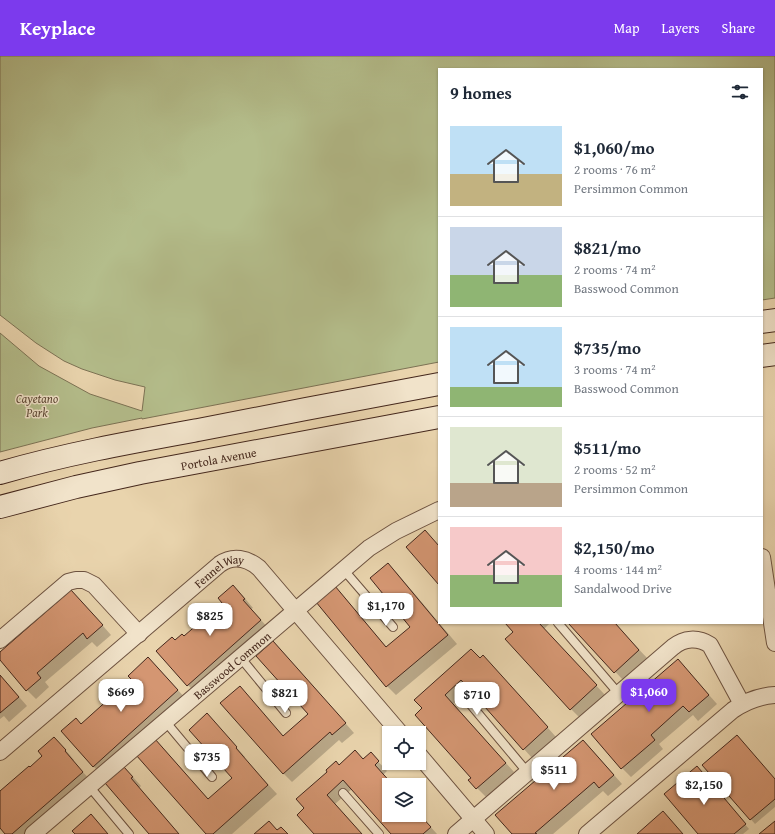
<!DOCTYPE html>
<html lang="en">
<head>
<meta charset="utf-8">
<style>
	body { margin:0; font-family:"Gentium Book Plus",serif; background:#f6f6f7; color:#1f2937; height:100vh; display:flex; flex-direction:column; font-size:15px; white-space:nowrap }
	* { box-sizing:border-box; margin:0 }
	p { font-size:13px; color:#747a83 }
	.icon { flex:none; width:22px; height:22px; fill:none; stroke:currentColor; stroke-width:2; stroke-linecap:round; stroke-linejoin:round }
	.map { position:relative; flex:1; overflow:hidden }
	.details { position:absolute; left:438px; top:12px; width:325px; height:556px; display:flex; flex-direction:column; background:#fff; border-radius:0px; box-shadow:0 1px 3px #0004 }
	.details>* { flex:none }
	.fabs { position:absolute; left:382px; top:670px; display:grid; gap:8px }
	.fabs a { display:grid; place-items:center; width:44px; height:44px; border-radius:0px; background:#fff; box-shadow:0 1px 3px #0004; font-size:20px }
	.price { position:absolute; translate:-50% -34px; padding:0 9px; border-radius:8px; background:#fff; color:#222; font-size:13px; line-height:26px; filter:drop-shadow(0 1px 2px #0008) }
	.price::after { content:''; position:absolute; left:50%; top:24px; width:12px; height:9px; margin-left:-6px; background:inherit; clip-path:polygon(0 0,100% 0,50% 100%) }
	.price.selected { background:#7c3aed; color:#fff }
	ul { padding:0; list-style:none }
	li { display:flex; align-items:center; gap:12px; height:100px; padding:0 12px }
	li+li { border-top:1px solid #e0e1e3 }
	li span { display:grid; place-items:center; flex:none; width:112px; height:80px; border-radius:0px; color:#555 }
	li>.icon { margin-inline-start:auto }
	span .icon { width:48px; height:48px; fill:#fffc; stroke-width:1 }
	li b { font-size:17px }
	h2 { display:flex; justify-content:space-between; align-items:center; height:48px; padding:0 12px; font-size:17px }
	header { display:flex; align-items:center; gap:24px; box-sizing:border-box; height:56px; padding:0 20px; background:#7c3aed; color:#fff }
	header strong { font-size:19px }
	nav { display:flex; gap:22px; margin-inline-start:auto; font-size:14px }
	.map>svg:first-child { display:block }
</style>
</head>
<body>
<header>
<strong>Keyplace</strong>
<nav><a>Map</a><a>Layers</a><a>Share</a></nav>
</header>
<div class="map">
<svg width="775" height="778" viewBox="0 0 775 778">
	<rect width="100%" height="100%" fill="#e9d4ad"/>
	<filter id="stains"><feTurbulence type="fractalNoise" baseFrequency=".005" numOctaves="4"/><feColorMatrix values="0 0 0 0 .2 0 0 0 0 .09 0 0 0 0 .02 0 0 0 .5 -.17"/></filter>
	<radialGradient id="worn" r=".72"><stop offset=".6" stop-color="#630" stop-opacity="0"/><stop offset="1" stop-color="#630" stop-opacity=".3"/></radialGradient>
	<path fill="#b4bd8b" stroke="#7c7254" d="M0 0H775V242L762 244V13H439V306L142 363V362L92 372 0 396V277L39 310 90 338 142 355 145 331 115 324 82 313 64 305 36 287 0 259Z"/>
	<g fill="#0003">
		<path d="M388 508 397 517 457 588 396 639 387 630 318 546 335 532 344 541 387 592 412 571Z"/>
		<path d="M242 539 253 552 251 553 270 574 196 638 188 629 175 586 184 581Z"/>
		<path d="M80 544 111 579 97 591 92 586 45 626 49 631 36 643 27 634 0 603V597Z"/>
		<path d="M506 567H550L544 573 605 639 580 662 571 653 514 576Z"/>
		<path d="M569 567H614L648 603 624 625Z"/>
		<path d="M282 595 354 677 342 687 339 684 292 726 283 717 248 641 284 681 309 658Z"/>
		<path d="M480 603 492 609 556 681 532 702 470 633 453 648 514 716 486 741 469 724 472 722 416 659Z"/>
		<path d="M678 604 717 648 698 665 693 659 659 688 663 693 631 721 622 712Z"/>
		<path d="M157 611 186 643 102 719 93 710Z"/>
		<path d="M0 619 27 650 9 666 4 660 0 663Z"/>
		<path d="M216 668 245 701 244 702 277 738 232 778H207L164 693 209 744 233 722Z"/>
		<path d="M63 691 74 704 73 705 91 725 31 778H6L0 771V737L30 712Z"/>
		<path d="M592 694 622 728 608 740 603 735 553 778H513Z"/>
		<path d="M371 698 387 715 383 719 392 729H389V759L419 758 437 778H393L352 733 335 748 362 778H316L306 752 339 710 363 704Z"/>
		<path d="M703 709 775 724V751L755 768Z"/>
		<path d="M701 716 749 773 743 778H699Z"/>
		<path d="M133 721 141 730 139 732 179 778H151L107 727Z"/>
	</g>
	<g fill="#d49672" stroke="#44271c">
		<path d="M425 474 439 490V529L406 491Z"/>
		<path d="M388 507 448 579 386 631 316 546 335 530 386 591 410 571 370 522Z"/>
		<path d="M233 529 245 543 243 544 261 564 187 630 156 595 172 581 175 584 182 578 184 580 222 547 218 542Z"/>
		<path d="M71 534 103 569 87 583 83 577 37 617 41 622 26 635 0 604V596Z"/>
		<path d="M505 567H539L597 629 570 654 505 583 513 576Z"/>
		<path d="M568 567H615L639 594 614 617Z"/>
		<path d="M273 585 346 667 332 679 330 676 283 718 220 647 240 630 283 680 308 658 256 600Z"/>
		<path d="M471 593 480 602 483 599 548 671 523 694 461 624 445 639 506 707 476 733 468 724 471 722 415 659 422 652 414 644Z"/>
		<path d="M148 601 178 634 93 711 61 675 76 662 81 668 131 623 128 620Z"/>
		<path d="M678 603 709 639 689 656 683 650 651 679 655 684 621 713 591 678Z"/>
		<path d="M0 619 19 641 0 657Z"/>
		<path d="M207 657 237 691 236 692 268 729 213 778H206L136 699 155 683 208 743 232 722 189 674Z"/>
		<path d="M737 679 775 723V743L750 764 702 709Z"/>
		<path d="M54 681 66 694 65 695 83 716 12 778H5L0 772V735L29 710 30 711 42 700 38 695Z"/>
		<path d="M583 684 614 719 599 732 594 726 535 777 537 778H512L495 759Z"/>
		<path d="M355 694 363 703 371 696 379 705 375 709 393 729H389V759H419V758L431 771 423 778H391L343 724 327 739 362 778H314L297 759 304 752 296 743 327 716 326 714 336 705 339 709Z"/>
		<path d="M697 710 746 768 734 778H698L664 738Z"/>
		<path d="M124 711 133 721 131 722 179 778H149L105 727Z"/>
		<path d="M663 755 683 778H637Z"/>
		<path d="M91 758 108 778H75L72 775Z"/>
		<path d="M269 765 277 774 281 771 288 778H254Z"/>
		<path d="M775 765V778H759Z"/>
	</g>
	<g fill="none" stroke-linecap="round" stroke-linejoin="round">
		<defs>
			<g id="lane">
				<path d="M343 513 393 571"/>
				<path d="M558 567 619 638"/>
				<path d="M240 601 286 657"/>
				<path d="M461 637 528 717"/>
				<path d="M165 665 212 721"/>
				<path d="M89 730 129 778"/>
				<path d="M343 737 379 778"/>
			</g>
			<g id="street">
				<path d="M762 501 775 587"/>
				<path d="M0 584 68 526 76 524H84L94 529 139 578"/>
				<path id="s1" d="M0 696 220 508C233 499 247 502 259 512L400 677"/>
				<path d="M419 699 486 778"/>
				<path id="s2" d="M33 778 369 492 396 475 439 454"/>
				<path d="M456 778 673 591C684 582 698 581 710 589L742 648"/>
				<path d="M587 778 733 654C746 645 759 640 775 639"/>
			</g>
			<g id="secondary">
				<path d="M762 266 775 264"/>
				<path d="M762 300 775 298"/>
				<path d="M0 417C65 398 132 386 198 374 278 358 359 343 439 328"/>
				<path id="s3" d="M0 451 76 431 140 417 439 361"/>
			</g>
		</defs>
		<use href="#lane" stroke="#6d5240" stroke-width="10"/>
		<use href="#street" stroke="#6d5240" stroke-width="18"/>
		<use href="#secondary" stroke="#44271c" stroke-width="24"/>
		<use href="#lane" stroke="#f1e3ca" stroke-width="8"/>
		<use href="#street" stroke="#f1e3ca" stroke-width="16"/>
		<use href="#secondary" stroke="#f1e3ca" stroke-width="22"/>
	</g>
	<g text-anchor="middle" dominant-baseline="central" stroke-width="3" stroke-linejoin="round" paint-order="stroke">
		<g font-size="12" font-style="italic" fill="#5a4532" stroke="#f1e3ca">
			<text x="37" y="342">Cayetano<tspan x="37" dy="14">Park</tspan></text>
		</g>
		<g font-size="12" fill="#44271c" stroke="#f1e3ca">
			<text stroke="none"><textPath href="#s3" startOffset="224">Portola Avenue</textPath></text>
			<text stroke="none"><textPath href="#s1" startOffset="286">Fennel Way</textPath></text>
			<text stroke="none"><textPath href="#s2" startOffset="261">Basswood Common</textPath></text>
		</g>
	</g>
	<rect width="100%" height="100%" filter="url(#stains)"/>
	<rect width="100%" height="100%" fill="url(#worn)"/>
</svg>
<div class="fabs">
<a><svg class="icon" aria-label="locate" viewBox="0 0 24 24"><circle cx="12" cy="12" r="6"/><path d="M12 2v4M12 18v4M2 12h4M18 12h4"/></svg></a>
<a><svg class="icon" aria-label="layers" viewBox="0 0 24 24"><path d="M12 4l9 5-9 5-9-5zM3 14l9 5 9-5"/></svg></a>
</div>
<b class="price" style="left:386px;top:571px">$1,170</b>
<b class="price" style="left:210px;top:581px">$825</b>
<b class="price" style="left:121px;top:657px">$669</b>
<b class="price selected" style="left:649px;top:657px">$1,060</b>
<b class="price" style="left:285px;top:658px">$821</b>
<b class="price" style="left:477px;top:660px">$710</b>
<b class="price" style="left:207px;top:722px">$735</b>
<b class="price" style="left:554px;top:735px">$511</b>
<b class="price" style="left:704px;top:750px">$2,150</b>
<section class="details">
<h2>9 homes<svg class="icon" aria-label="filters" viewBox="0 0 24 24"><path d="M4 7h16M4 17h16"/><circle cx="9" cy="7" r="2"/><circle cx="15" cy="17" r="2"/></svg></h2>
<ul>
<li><span style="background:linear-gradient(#bfe0f5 60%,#c2b280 0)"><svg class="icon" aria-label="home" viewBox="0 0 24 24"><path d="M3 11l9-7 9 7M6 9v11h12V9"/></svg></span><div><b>$1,060/mo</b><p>2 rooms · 76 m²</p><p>Persimmon Common</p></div></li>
<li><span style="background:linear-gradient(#c9d6e8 60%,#8fb573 0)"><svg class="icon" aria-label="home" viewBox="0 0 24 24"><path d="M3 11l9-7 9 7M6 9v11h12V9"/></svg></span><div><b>$821/mo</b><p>2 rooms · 74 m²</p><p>Basswood Common</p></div></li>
<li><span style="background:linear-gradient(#bfe0f5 75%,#8fb573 0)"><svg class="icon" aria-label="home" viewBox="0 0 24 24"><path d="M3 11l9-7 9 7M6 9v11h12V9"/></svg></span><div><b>$735/mo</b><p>3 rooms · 74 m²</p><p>Basswood Common</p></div></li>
<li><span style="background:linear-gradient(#dfe7d0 70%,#b9a48a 0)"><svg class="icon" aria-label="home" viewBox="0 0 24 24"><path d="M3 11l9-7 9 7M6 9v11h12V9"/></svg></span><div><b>$511/mo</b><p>2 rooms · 52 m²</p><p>Persimmon Common</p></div></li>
<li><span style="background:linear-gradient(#f6c9c9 60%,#8fb573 0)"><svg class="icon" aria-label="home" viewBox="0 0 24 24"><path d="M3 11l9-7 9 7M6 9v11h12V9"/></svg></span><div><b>$2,150/mo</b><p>4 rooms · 144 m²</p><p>Sandalwood Drive</p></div></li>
</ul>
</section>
</div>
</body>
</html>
